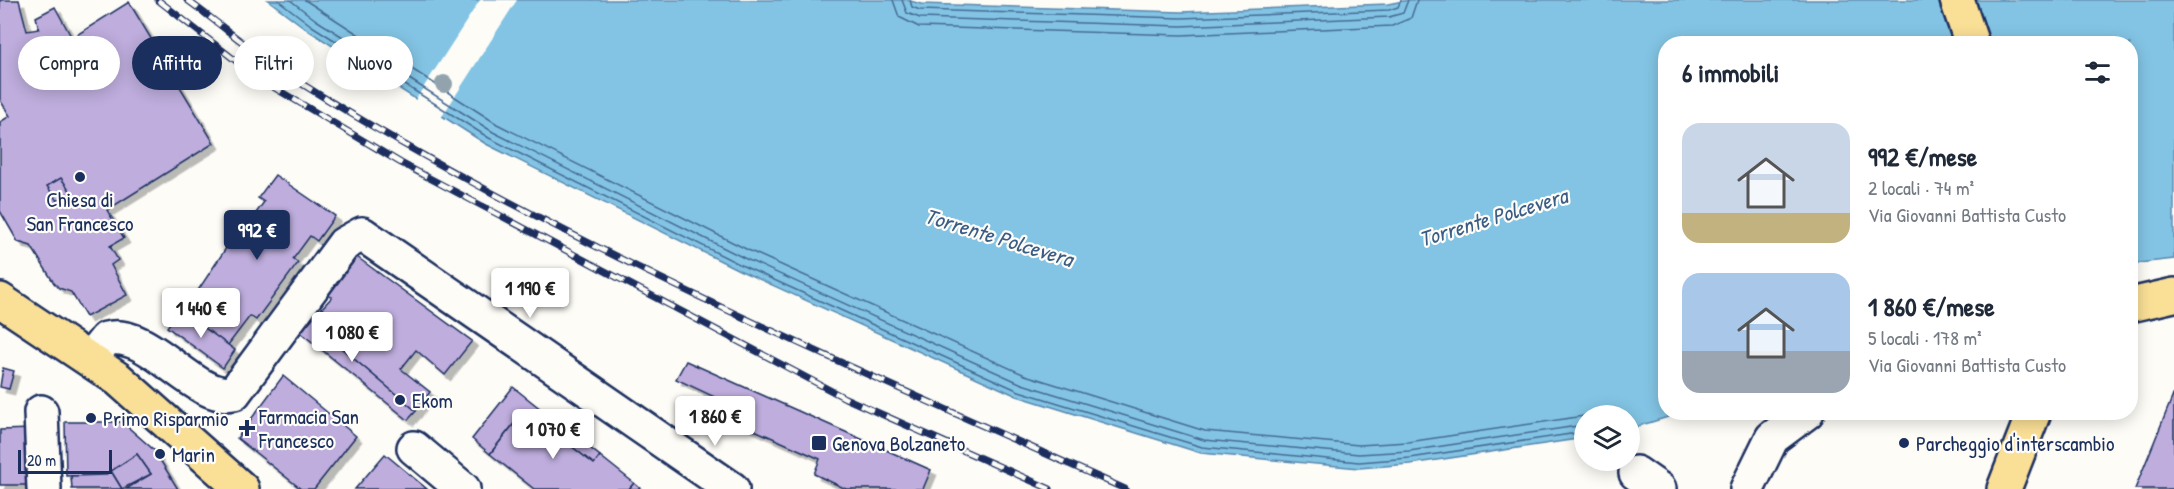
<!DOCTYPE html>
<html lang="it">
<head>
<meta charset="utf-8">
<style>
	body { margin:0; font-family:"Patrick Hand",sans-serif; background:#f6f6f7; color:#1f2937; height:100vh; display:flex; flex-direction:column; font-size:22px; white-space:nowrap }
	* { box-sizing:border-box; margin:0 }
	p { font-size:20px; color:#747a83 }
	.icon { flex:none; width:33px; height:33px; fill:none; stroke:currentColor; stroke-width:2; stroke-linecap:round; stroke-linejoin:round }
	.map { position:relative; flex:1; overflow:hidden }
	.sheet { position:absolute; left:1658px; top:36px; width:480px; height:384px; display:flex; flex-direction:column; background:#fff; border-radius:24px; box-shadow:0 3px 15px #0003 }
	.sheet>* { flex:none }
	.hud { position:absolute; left:18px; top:36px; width:570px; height:54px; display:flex; gap:12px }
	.fabs { position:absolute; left:1574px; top:405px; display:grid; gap:12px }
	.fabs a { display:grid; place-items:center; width:66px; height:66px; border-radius:50%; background:#fff; box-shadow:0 3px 15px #0003; font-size:30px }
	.scale { position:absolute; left:18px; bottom:15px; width:94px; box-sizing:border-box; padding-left:6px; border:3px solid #1b2f5e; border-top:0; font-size:16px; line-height:21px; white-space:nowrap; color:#1b2f5e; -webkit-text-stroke:4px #fdfcf7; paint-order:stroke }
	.price { position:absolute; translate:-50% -51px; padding:0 14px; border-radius:6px; background:#fff; color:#222; font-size:20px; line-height:39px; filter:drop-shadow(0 2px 3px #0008) }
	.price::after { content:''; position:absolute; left:50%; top:36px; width:18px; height:14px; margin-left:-9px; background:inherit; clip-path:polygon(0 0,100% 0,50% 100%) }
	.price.selected { background:#1b2f5e; color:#fff }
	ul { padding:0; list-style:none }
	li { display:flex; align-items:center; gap:18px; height:150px; padding:0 24px }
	li span { display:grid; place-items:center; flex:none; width:168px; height:120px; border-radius:18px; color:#555 }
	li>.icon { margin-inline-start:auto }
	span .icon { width:72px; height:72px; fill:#fffc; stroke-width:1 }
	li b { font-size:26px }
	h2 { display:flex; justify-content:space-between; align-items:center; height:72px; padding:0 24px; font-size:26px }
	.pill { padding:0 21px; border-radius:27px; background:#fff; box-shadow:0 3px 15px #0003; font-size:21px; line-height:54px }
	.pill.selected { background:#1b2f5e; color:#fff }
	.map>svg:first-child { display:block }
</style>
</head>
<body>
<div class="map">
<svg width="2174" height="489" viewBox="0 0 2174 489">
	<defs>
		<filter id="shadow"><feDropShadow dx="5.5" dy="5.5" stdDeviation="0" flood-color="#0004"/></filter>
	</defs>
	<rect width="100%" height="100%" fill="#fdfcf7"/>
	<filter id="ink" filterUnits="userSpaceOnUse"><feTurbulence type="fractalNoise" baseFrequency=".0167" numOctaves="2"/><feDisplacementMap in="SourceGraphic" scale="12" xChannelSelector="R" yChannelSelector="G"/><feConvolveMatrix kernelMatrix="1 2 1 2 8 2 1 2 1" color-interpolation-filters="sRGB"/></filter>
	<g filter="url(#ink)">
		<path fill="#83c4e4" stroke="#5988ae" stroke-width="1.5" d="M268 0H907L921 4 1181 12 1388 4 1408 0H2174V259L2130 264V44H1665V412L1681 413 1629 429V416H1584V438L1410 464 1359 468 1201 453 1017 396 739 270 486 144 309 31Z"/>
		<path fill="#fdfcf7" d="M480 0H517L441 118 414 102Z"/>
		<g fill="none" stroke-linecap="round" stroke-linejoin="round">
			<g stroke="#456b94" stroke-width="1.5">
				<path d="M278 0 312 26 489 138 741 265 1019 391 1202 447 1359 462 1410 458 1584 432"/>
				<path d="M290 0 316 20 493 132 744 258 1022 384 1204 440 1359 454 1409 451 1584 425"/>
				<path d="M305 0 497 124 748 250 1025 375 1205 431 1359 445 1408 442 1584 416"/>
				<path d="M893 0 899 17 919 27 1181 35 1392 26 1411 18 1417 0"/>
				<path d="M902 0 907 13 920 18 1181 26 1389 17 1403 13 1408 0"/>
				<path d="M910 0 912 7 920 10 1181 18 1389 10 1398 7 1401 0"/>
			</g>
		</g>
		<g fill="#beaddd" stroke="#1b2f5e" stroke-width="1.5" filter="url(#shadow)">
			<path d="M0 0H19L27 31 39 29 36 17 55 7 72 38 129 2 214 143 107 210 124 238 110 246 118 260 111 265 127 295 86 317 71 292 59 288 54 283 31 246 18 242 0 211V122L10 116 0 100Z"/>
			<path d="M275 175 335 216 317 241 310 236 293 259 298 263 256 320 250 316 228 345 183 313 242 224 246 227 264 202 258 198Z"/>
			<path d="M61 178 71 192 57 201 47 186Z"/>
			<path d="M357 257 472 341 445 375 416 350 401 369 430 392 416 411 323 333 335 319 322 308 332 297 327 295Z"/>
			<path d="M322 308 335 319 323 333 416 411 408 420 300 332Z"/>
			<path d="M180 310 235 350 223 368 167 327Z"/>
			<path d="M686 361 931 470 923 489H846L814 474 820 459 734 421 737 414 718 406 721 400 676 379Z"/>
			<path d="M3 368 14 371 9 389 0 387Z"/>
			<path d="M283 376 356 436 314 489H301L237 438Z"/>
			<path d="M513 387 600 456 594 464 525 410 490 454 472 439Z"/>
			<path d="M2174 393V489H2135Z"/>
			<path d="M525 410 594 464 600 456 634 483 629 489H534L490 454Z"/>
			<path d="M65 422H122L154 450 178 489H126L151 474 137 454 105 475 66 476Z"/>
			<path d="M32 429 33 485H0V430Z"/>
			<path d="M137 454 151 474 122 489 111 471Z"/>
			<path d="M385 454 427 489H355Z"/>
			<path d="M111 471 122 489H72L71 476 105 475Z"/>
			<path d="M634 483 641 489H629Z"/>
		</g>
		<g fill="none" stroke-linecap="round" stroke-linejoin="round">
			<defs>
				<g id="minor">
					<path d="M90 359 106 339C150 327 194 402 234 393L344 244 362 234 732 489"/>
					<path d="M41 412 44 489"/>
					<path d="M414 448 463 489"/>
					<path d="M1636 473 1659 489"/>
					<path d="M1747 489 1772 438 1807 412"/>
				</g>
				<g id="major">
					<path d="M1957 0 1972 44"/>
					<path d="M0 300 118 379 242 489"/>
					<path d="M2130 305 2174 295"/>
					<path d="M2004 489 2034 412"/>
				</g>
			</defs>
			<use href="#minor" stroke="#1b2f5e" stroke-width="38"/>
			<use href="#major" stroke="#1b2f5e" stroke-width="38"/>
			<use href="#minor" stroke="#fdfcf7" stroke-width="33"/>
			<use href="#major" stroke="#fadf96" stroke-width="33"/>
			<defs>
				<g id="rail">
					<path d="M158 0 258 78 401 163 845 398 1050 489"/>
					<path d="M187 0C223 26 257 56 294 79 557 243 843 363 1125 489"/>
				</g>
			</defs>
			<use href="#rail" stroke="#1b2f5e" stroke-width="7"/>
			<use href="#rail" stroke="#fdfcf7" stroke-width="4.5" stroke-dasharray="14" stroke-linecap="butt"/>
		</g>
		<circle fill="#92a3ad" cx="444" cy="84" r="9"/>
	</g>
	<g fill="#1b2f5e" stroke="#fdfcf7" stroke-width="2">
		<circle cx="80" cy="177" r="6"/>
		<circle cx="400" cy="400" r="6"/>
		<circle cx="91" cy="418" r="6"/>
		<path d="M244 419h6v6h6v6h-6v6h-6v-6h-6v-6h6z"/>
		<rect x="811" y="435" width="16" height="16" rx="3"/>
		<circle cx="1904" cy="443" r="6"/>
		<circle cx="160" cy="454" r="6"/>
	</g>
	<g text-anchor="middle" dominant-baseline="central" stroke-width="4.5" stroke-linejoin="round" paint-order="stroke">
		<g font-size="21" fill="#1b2f5e" stroke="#fdfcf7" text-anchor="start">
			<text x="80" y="199" text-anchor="middle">Chiesa di<tspan x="80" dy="24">San Francesco</tspan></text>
			<text x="412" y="400">Ekom</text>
			<text x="259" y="416">Farmacia San<tspan x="259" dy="24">Francesco</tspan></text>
			<text x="103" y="418">Primo Risparmio</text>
			<text x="832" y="443">Genova Bolzaneto</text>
			<text x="1916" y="443">Parcheggio d'interscambio</text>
			<text x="172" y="454">Marin</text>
		</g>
		<g font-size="22" font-style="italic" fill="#3a5c86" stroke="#fdfcf7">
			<text transform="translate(1493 217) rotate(-17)">Torrente Polcevera</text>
			<text transform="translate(999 237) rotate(17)">Torrente Polcevera</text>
		</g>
	</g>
</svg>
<div class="fabs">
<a><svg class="icon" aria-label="layers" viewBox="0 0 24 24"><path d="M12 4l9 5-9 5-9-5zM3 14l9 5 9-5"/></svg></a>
</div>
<div class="scale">20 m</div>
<b class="price selected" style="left:257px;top:261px">992 €</b>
<b class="price" style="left:530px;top:319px">1 190 €</b>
<b class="price" style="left:201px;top:339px">1 440 €</b>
<b class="price" style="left:352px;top:363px">1 080 €</b>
<b class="price" style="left:715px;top:447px">1 860 €</b>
<b class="price" style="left:553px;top:460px">1 070 €</b>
<div class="hud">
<a class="pill">Compra</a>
<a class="pill selected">Affitta</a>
<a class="pill">Filtri</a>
<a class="pill">Nuovo</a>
</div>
<section class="sheet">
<h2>6 immobili<svg class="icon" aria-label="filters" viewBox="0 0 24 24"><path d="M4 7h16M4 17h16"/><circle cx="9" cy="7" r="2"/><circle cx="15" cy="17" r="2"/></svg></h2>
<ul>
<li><span style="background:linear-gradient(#c9d6e8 75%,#c2b280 0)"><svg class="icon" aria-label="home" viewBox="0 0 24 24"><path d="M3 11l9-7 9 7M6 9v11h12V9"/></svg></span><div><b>992 €/mese</b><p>2 locali · 74 m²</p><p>Via Giovanni Battista Custo</p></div></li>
<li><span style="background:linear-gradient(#a9c7e8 65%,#9aa5b1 0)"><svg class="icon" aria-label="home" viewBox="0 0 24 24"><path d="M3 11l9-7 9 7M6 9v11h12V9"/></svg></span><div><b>1 860 €/mese</b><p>5 locali · 178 m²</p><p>Via Giovanni Battista Custo</p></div></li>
</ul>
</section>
</div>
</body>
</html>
